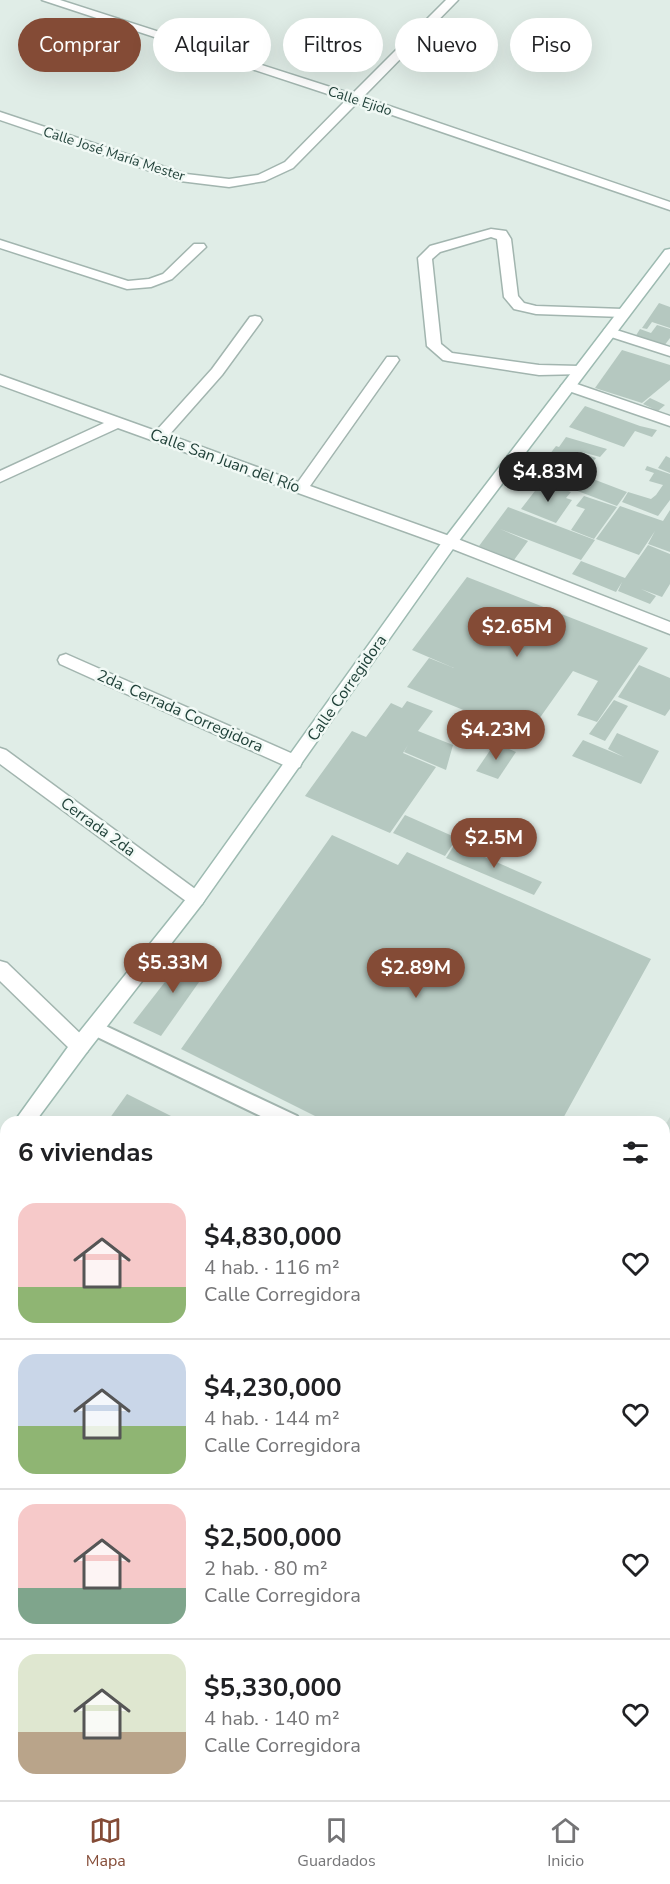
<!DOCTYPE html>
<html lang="es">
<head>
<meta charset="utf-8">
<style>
	body { margin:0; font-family:"Nunito Sans",sans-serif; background:#f2f2f2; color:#202124; height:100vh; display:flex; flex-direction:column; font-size:22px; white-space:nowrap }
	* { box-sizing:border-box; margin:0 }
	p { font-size:20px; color:#757577 }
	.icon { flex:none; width:33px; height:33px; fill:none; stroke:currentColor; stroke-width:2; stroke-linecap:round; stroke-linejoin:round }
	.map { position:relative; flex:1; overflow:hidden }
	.drawer { position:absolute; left:0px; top:1116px; width:670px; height:684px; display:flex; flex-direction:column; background:#fff; border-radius:18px 18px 0 0; box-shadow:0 6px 24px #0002 }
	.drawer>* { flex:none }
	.hud { position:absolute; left:18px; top:18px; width:634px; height:54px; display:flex; gap:12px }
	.price { position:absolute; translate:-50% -51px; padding:0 14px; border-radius:21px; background:#844b36; color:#fff; font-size:20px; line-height:39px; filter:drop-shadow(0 2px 3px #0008) }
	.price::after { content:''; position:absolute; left:50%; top:36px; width:18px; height:14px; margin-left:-9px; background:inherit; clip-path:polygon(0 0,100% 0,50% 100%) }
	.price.active { background:#222; color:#fff }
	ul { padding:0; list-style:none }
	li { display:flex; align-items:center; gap:18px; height:150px; padding:0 18px }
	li+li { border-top:2px solid #e0e0e0 }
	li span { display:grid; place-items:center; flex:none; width:168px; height:120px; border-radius:18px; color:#555 }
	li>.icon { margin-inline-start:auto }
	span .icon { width:72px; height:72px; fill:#fffc; stroke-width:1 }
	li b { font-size:26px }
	h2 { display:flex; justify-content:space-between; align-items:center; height:72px; padding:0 18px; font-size:26px }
	.tag { padding:0 21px; border-radius:27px; background:#fff; box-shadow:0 6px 24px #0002; font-size:21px; line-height:54px }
	.tag.active { background:#844b36; color:#fff }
	.tab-bar { display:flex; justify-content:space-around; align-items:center; height:84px; border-top:2px solid #e0e0e0; background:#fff; font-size:16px; color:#757577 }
	.tab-bar a { display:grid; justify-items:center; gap:3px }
	.tab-bar .active { color:#844b36 }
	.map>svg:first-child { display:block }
</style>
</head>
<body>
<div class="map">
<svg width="670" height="1800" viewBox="0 0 670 1800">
	<rect width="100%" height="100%" fill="#e0ede7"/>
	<path fill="#ceddd6" d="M670 1117V1466L665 1465 664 1127Z"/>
	<g fill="#b5c8c0">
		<path d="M659 303 670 307V328L652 322 647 329 642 328Z"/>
		<path d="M657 325 670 329V338L664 346 635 337 640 329 651 333Z"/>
		<path d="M622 350 670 365V380L642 403 595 388Z"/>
		<path d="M650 398 665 405 658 411 643 404Z"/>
		<path d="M585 406 640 426 657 430 652 437 635 431 624 447 569 427Z"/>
		<path d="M566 437 607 449 600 457 582 452 585 453 560 486 533 476 556 446 559 447Z"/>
		<path d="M585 454 596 458 591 464 581 461Z"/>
		<path d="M666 456 670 458V473L658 468Z"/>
		<path d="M647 466 670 474V500L658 516 622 502 628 492 651 499 656 495 663 485 649 481 654 473 645 470Z"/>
		<path d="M585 476 627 492 617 506 575 490Z"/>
		<path d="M552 485 571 492 566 498 572 500 556 523 521 509 538 487 547 491Z"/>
		<path d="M584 496 617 507 594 539 571 530 585 509 576 506Z"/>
		<path d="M620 506 663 521 670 510V552L648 544 655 531 639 555 596 539Z"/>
		<path d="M508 507 595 540 581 560 500 529 528 541 514 560 479 546Z"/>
		<path d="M648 545 670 554V584L662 597 641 589 656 596 650 604 618 591 622 582 616 592 572 574 581 561 625 578Z"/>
		<path d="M467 577 648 648 597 722 577 715 598 681 573 671 527 736 407 687 429 658 454 668 412 650Z"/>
		<path d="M639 665 670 678V709L665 716 618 697Z"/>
		<path d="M614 700 628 706 605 741 589 734Z"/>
		<path d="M407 701 433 711 418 731 453 745 446 770 404 752 408 745 403 753 436 767 390 833 305 796 352 731 366 737 391 703 402 708Z"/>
		<path d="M617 733 659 751 641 784 572 756 583 740 624 757 608 749Z"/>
		<path d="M495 743 516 752 498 779 476 771Z"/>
		<path d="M405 815 457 838 445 856 393 833Z"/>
		<path d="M332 835 398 865 407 852 651 959 561 1122H327L181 1049Z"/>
		<path d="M455 844 542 882 534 895 446 858Z"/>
		<path d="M193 946 200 950 204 975 161 1036 133 1023Z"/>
		<path d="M127 1094 183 1122H107Z"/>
		<path d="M669 1184 670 1185V1213L665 1212Z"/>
		<path d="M0 1410 6 1413V1507L0 1503Z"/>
		<path d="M40 1794H221L218 1800H50Z"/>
	</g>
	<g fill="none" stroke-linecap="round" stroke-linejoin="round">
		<defs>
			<g id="lane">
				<path d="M95 1021 297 1116 300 1122H273L89 1033 86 1028 89 1023Z"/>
				<path d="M664 1532 670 1534V1554L664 1553Z"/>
				<path d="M664 1669 670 1670V1692L664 1691Z"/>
				<path d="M366 1794H416L418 1800H368Z"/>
			</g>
			<g id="street">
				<path d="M42 0H60L352 94 446 0H458L363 97 670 202V210L357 103 293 168 265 181 229 187 180 181 0 120V112L186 174 229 179 258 175 285 162 346 100Z"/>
				<path d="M491 229 506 231 511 239 518 296 524 303 536 306 623 309 630 313 623 317 536 314 514 309 504 297 497 239 491 237 440 252 432 259 441 344 452 353 539 365 579 366 586 371 584 374 539 375 448 361 443 360 427 346 418 258 430 246Z"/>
				<path d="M0 240 128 281 149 279 163 274 194 244H204L206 247 172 279 151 287 127 289 0 248Z"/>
				<path d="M255 316 260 317 262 320 260 323 222 375 169 435 298 482 387 357H397L399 360 397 363 310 486 455 538 670 622V634L445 546 118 428 0 482V471L104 423 0 385V375L156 431 212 369 250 317Z"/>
				<path d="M610 328 670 347V356L605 335 603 332 605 329Z"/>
				<path d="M568 381 670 416V426L563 389 561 386Z"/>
				<path d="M66 654 300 757 302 762 300 767 294 769 288 767 60 664 58 660 60 656Z"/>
				<path d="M0 748 6 750 202 894 205 899 202 904 196 906 190 904 0 764Z"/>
				<path d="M0 961 7 963 87 1040 90 1046 87 1052 80 1054 73 1052 0 981Z"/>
				<path d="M0 1339 6 1341V1362L0 1360Z"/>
			</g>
			<g id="secondary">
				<path d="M670 249V262L455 546 202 904 87 1052 35 1122H14L73 1040 190 894 445 538 665 250Z"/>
				<path d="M6 1138V1162L0 1164V1140Z"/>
			</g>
		</defs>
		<use href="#lane" stroke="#a2b5af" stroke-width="4"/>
		<use href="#street" stroke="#a2b5af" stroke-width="3"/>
		<use href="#secondary" stroke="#9dbab1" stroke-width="3"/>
		<use href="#lane" fill="#fff" fill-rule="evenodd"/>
		<use href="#street" fill="#fff" fill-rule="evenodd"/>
		<use href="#secondary" fill="#fff" fill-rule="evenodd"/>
	</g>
	<g text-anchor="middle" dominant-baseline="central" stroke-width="5" stroke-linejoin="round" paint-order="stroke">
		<g font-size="14" fill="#1e3f37" stroke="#f1f9f5">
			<text transform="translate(360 101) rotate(18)">Calle Ejido</text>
			<text transform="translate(114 154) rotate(18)">Calle José María Mester</text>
		</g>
		<g font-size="16" fill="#1e3f37" stroke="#f1f9f5">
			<text transform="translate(225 461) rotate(20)">Calle San Juan del Río</text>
			<text transform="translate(347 688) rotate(-55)">Calle Corregidora</text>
			<text transform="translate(180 711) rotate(24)">2da. Cerrada Corregidora</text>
			<text transform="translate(98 827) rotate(36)">Cerrada 2da</text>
		</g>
	</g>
</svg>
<b class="price active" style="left:548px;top:503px">$4.83M</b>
<b class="price" style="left:517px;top:658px">$2.65M</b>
<b class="price" style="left:496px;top:761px">$4.23M</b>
<b class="price" style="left:494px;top:869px">$2.5M</b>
<b class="price" style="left:173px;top:994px">$5.33M</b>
<b class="price" style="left:416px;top:999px">$2.89M</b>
<div class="hud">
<a class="tag active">Comprar</a>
<a class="tag">Alquilar</a>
<a class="tag">Filtros</a>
<a class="tag">Nuevo</a>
<a class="tag">Piso</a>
</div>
<section class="drawer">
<h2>6 viviendas<svg class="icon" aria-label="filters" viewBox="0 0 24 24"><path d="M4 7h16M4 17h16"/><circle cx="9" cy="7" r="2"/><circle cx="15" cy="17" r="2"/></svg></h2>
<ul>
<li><span style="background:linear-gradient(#f6c9c9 70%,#8fb573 0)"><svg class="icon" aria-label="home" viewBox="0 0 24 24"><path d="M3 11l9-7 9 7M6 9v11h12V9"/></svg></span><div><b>$4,830,000</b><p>4 hab. · 116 m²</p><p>Calle Corregidora</p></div><svg class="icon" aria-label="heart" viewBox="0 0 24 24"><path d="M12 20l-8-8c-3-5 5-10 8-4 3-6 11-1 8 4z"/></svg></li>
<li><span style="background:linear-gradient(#c9d6e8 60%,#8fb573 0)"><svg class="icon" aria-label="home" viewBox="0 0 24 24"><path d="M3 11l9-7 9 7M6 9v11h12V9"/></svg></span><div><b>$4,230,000</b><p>4 hab. · 144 m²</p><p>Calle Corregidora</p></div><svg class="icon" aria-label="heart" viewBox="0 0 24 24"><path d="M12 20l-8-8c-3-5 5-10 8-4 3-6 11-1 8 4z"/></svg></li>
<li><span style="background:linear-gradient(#f6c9c9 70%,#7fa58c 0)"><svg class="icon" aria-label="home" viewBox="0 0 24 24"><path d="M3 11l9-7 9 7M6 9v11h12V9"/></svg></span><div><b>$2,500,000</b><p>2 hab. · 80 m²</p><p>Calle Corregidora</p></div><svg class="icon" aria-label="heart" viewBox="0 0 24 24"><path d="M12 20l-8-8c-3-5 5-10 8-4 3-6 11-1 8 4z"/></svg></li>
<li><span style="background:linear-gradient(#dfe7d0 65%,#b9a48a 0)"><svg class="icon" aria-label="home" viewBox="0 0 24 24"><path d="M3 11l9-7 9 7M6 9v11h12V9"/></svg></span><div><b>$5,330,000</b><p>4 hab. · 140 m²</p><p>Calle Corregidora</p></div><svg class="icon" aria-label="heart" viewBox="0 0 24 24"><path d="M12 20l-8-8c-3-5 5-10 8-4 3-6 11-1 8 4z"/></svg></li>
</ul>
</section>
</div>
<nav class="tab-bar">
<a class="active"><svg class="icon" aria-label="map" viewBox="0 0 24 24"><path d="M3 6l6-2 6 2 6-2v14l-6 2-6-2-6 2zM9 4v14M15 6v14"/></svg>Mapa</a>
<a><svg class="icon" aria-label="saved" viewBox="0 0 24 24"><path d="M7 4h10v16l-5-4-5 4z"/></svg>Guardados</a>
<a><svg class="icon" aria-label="home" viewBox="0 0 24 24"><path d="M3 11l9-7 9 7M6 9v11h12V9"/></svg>Inicio</a>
</nav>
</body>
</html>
